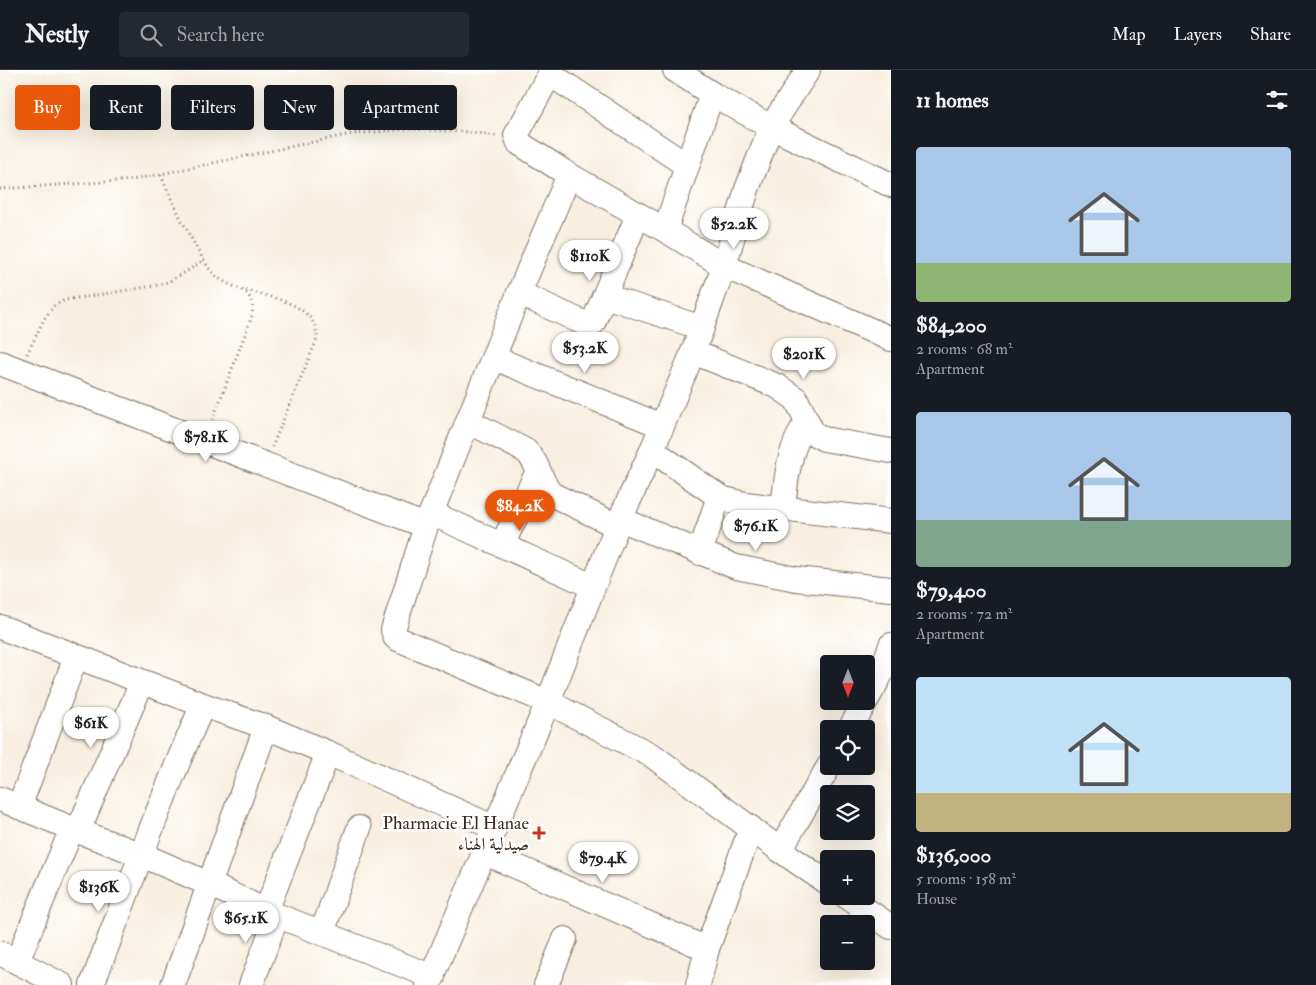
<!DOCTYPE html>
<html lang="en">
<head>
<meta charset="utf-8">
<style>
	body { margin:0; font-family:"IM FELL Double Pica",Amiri,serif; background:#242831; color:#f1f3f6; height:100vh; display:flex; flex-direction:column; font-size:19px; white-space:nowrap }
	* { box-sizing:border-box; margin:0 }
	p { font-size:16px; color:#9ea1a6 }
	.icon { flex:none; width:28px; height:28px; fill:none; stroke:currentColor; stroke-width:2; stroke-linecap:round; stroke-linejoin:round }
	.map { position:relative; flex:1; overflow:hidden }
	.side { display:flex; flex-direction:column; background:#171b24; width:425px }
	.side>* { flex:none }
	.hud { position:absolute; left:15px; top:15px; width:475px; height:45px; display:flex; gap:10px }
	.needle { width:32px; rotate:180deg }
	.tools { position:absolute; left:820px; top:585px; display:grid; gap:10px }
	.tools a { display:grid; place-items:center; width:55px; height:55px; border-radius:5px; background:#171b24; box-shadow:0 5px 20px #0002; font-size:25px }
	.price { position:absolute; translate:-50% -42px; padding:0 11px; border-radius:18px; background:#fff; color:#222; font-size:16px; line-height:32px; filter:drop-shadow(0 1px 2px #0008) }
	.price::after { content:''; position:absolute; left:50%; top:30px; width:15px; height:11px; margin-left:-8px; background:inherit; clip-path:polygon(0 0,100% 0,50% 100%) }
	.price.active { background:#ea580c; color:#fff }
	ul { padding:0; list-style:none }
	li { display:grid; align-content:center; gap:10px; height:265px; padding:0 25px }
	li span { display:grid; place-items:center; height:155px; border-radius:5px; color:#555 }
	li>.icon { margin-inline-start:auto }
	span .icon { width:90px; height:90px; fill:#fffc; stroke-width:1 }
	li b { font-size:21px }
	h2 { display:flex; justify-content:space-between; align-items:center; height:60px; padding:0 25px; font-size:21px }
	.pill { padding:0 18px; border-radius:5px; background:#171b24; box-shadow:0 5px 20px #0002; font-size:18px; line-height:45px }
	.pill.active { background:#ea580c; color:#fff }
	header { display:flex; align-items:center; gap:30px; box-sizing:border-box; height:70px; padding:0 25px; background:#171b24; border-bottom:1px solid #363941 }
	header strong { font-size:24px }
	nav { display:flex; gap:28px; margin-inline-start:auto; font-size:18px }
	.search { width:350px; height:45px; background:#242831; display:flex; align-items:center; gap:12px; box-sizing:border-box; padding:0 18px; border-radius:5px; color:#9ea1a6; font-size:19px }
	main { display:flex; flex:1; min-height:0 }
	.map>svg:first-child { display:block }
</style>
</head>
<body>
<header>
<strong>Nestly</strong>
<div class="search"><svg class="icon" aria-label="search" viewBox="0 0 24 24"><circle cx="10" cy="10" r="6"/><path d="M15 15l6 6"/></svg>Search here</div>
<nav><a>Map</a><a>Layers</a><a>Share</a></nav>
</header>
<main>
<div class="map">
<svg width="891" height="915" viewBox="0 0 891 915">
	<rect width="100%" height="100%" fill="#fff"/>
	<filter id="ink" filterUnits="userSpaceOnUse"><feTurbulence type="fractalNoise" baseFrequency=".02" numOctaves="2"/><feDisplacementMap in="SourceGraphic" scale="10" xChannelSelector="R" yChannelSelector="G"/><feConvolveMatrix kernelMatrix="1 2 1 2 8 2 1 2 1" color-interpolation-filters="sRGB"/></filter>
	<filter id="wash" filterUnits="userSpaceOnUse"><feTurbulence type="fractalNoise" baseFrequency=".0096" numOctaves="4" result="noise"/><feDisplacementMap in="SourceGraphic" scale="20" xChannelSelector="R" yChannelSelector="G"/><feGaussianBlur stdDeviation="1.12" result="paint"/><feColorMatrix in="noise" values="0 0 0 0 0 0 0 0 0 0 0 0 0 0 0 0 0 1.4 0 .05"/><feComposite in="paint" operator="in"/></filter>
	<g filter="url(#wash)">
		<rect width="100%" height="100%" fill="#f8efe0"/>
	</g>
	<g filter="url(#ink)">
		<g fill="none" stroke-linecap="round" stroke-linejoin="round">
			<defs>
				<g id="minor">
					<path d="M552 0 518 62 516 65 519 73 569 105 665 160 724 196 891 269"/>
					<path d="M675 0 712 24 771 57 891 115"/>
					<path d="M550 4 686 95"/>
					<path d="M569 105 519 223 426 456 393 560 395 567 398 569 548 632 653 686 780 780 829 814"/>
					<path d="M665 160 712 24"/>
					<path d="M519 223 586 254 590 255 593 253 638 145"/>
					<path d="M605 226 702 258"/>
					<path d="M693 282 777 316 796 329 813 363 824 369 891 381"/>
					<path d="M494 288 662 356"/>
					<path d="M0 293 426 456"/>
					<path d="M468 351 526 381C539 393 540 411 551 424L617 456"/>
					<path d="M652 380 715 424 724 429 745 434 891 451"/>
					<path d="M783 438C786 408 789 378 806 353"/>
					<path d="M431 443 592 516"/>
					<path d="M620 449 736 497 796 509 891 519"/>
					<path d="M502 475 538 401"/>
					<path d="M700 483 719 426"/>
					<path d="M0 557 203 635 266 657 328 683 495 758"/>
					<path d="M850 659 880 606 891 575"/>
					<path d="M0 729 78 761 142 785 209 814 266 841 433 907"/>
					<path d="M19 737 76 587"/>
					<path d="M78 761 142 612"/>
					<path d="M780 780 829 696"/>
					<path d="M485 783 707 879"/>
					<path d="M846 826 891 857"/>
					<path d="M266 841 328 683"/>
					<path d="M322 863 359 758"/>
					<path d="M0 883 62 915"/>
					<path d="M17 892 45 823 72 759"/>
					<path d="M92 915C128 821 161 727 203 635"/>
					<path d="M173 915 266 657"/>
					<path d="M251 915 277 846"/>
					<path d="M428 915 548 632 617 456 652 380 693 282 724 196 747 119 771 57 808 0"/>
					<path d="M546 915 565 869"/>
					<path d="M698 915 707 879 751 758"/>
				</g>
			</defs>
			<use href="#minor" stroke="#7d6f62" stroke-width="26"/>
			<g stroke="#7d6f62" stroke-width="3" stroke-dasharray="1 4" stroke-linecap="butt">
				<path d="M161 105C171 129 182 152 195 175 201 185 206 196 214 204 231 222 256 213 252 246L211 354"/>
				<path d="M0 119 132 110 351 64 408 59 471 62 497 66"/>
				<path d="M246 220C272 228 318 234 317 269L272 377"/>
				<path d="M27 284 44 249 54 236 65 230 153 216 168 212 189 200 204 190"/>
			</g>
			<use href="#minor" stroke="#fff" stroke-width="24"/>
		</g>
	</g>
	<path fill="#c8321e" stroke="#fff" stroke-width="2" d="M536.5 755.5h5v5h5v5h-5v5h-5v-5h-5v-5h5z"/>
	<g text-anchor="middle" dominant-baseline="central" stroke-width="5" stroke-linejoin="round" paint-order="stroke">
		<g font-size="18" fill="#3b2a1e" stroke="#fff" text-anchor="end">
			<text x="529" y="753">Pharmacie El Hanae<tspan x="529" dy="21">صيدلية الهناء</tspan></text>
		</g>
	</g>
</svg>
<div class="tools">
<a><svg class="needle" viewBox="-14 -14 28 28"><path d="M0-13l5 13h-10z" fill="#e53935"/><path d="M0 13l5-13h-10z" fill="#9ea1a6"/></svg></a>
<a><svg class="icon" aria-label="locate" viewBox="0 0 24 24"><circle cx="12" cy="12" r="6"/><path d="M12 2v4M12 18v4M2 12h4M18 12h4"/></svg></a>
<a><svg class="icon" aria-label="layers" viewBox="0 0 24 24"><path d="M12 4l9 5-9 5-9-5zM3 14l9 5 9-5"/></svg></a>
<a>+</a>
<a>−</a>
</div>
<b class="price" style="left:734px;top:180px">$52.2K</b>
<b class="price" style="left:590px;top:212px">$110K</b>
<b class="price" style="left:585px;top:304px">$53.2K</b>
<b class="price" style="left:804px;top:310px">$201K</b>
<b class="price" style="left:206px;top:393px">$78.1K</b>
<b class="price active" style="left:520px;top:462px">$84.2K</b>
<b class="price" style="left:756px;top:482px">$76.1K</b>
<b class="price" style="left:91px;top:679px">$61K</b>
<b class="price" style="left:603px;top:814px">$79.4K</b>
<b class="price" style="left:99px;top:843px">$136K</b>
<b class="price" style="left:246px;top:874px">$65.1K</b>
<div class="hud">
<a class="pill active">Buy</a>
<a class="pill">Rent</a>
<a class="pill">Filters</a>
<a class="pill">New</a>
<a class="pill">Apartment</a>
</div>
</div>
<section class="side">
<h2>11 homes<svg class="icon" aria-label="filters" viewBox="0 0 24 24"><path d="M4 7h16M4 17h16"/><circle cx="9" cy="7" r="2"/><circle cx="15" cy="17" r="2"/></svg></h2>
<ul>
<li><span style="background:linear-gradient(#a9c7e8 75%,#8fb573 0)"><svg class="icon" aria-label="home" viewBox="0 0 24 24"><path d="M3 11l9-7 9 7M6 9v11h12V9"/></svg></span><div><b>$84,200</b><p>2 rooms · 68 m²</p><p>Apartment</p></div></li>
<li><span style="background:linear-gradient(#a9c7e8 70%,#7fa58c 0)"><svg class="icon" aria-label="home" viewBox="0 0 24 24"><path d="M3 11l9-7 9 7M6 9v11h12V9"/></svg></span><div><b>$79,400</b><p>2 rooms · 72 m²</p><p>Apartment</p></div></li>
<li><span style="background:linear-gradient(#bfe0f5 75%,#c2b280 0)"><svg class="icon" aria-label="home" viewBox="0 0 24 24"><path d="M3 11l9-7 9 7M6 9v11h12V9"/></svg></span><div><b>$136,000</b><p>5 rooms · 158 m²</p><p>House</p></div></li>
</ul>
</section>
</main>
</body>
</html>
